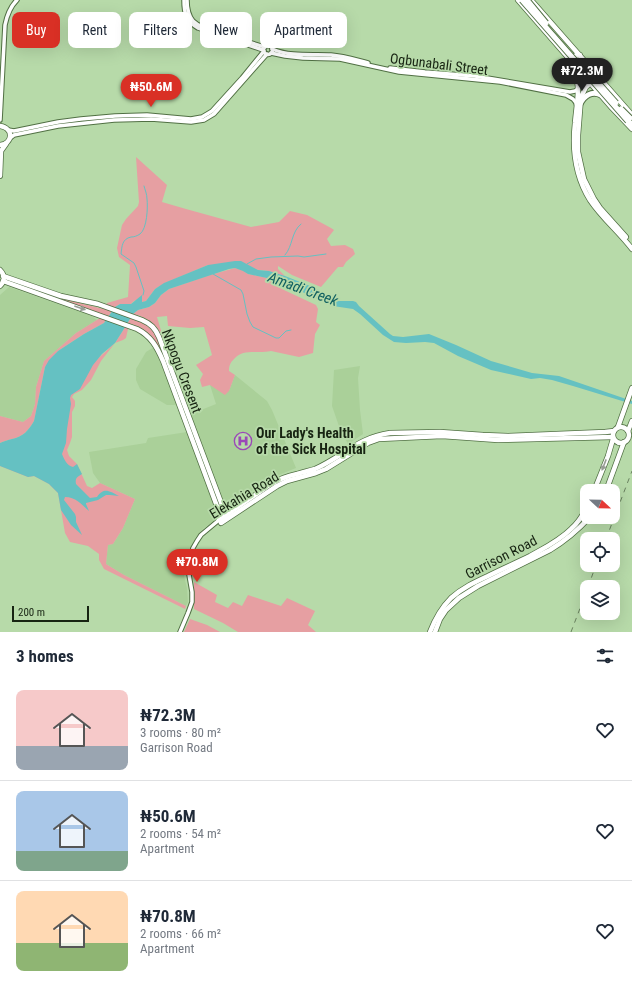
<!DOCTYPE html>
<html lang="en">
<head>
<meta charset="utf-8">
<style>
	body { margin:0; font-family:"Roboto Condensed",sans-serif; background:#f2f2f3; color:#1f2937; height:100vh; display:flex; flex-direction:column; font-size:15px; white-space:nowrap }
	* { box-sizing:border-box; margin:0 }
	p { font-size:13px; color:#747a83 }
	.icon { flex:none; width:22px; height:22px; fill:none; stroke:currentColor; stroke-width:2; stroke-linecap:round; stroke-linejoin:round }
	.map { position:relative; height:632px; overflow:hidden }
	.details { display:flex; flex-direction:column; background:#fff; flex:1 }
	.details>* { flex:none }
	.guide { position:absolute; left:12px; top:12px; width:400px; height:36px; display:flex; gap:8px }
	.needle { width:26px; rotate:112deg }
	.controls { position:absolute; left:580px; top:484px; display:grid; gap:8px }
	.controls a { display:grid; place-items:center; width:40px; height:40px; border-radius:8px; background:#fff; box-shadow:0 4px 16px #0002; font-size:20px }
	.scale { position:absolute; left:12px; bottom:10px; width:77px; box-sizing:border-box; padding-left:4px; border:2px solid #172412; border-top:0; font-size:11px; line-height:14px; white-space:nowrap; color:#172412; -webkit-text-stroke:3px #b7daa9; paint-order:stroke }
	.price { position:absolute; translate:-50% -34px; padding:0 9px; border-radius:14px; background:#d93025; color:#fff; font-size:13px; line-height:26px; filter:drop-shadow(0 1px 2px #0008) }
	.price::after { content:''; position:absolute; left:50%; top:24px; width:12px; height:9px; margin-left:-6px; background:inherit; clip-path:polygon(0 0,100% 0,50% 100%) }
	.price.selected { background:#222; color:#fff }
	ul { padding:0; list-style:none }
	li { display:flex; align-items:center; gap:12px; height:100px; padding:0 16px }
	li+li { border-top:1px solid #e0e1e3 }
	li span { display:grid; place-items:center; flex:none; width:112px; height:80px; border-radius:8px; color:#555 }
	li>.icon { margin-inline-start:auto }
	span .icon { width:48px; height:48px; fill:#fffc; stroke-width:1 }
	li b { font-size:17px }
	h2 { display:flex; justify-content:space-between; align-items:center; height:48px; padding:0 16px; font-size:17px }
	.pill { padding:0 14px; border-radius:8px; background:#fff; box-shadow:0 4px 16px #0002; font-size:14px; line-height:36px }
	.pill.selected { background:#d93025; color:#fff }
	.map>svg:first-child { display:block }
</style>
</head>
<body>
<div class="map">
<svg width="632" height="632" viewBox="0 0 632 632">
	<rect width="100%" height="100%" fill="#b7daa9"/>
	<g fill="#aad099">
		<path d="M9 287 92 316 97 320 76 333 44 361 36 387 35 404 31 416 23 422 0 416V295Z"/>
		<path d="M154 347 177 405H167L140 389 136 380V369L146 352Z"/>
		<path d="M360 366 358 378 360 410 363 434 348 444 340 429 332 406 334 370Z"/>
		<path d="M235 375 267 401 272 410 296 468 269 479 256 488 226 507 191 414 216 404 210 385 229 391Z"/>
		<path d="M187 432 217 514V519L214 521 204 528 195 538 184 565 183 572 187 588 188 602 186 606 124 575 106 564 108 545 113 544 123 528 135 499 100 483 93 473 89 452 146 443 148 438Z"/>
	</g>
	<g fill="#e69fa2">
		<path d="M136 157 167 185 162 202 186 209 251 227 279 222 290 211 307 215 331 228 334 230 327 239 331 246 345 245 353 249 355 254 346 262 343 267H338L321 287 292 275 278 266V269L285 276 269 271 208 265 165 283 155 289 146 301 142 302V298L134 301 131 304H120L115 307 104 323 84 334 58 351 45 367 34 421C29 430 23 437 12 439 8 440 4 441 0 443V416L23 422 31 416 35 404 36 387 44 361 76 333 100 318 102 314 6 281V278L58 298 104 309 107 303 128 297 130 265 119 257 117 248 122 225 126 219 138 206 139 202Z"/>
		<path d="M235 268 244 271 248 274 263 277 282 282 269 283 316 305 318 309 316 322 320 325 315 334 313 353 299 357 271 351C258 354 243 348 234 359 230 363 229 366 229 371L235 375 229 391 225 395 210 385 202 387 200 380 203 374 196 365 212 355 204 327 190 328 168 326 167 316 157 317 165 344C158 327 156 323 138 315L134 320C138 321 143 322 146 324 158 331 161 348 165 360H164C157 341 151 332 132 324L128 329 126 338 123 340 115 343 101 361 91 380 82 390 74 394 72 397 75 401V406L72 412V437L70 443 67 450 69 456 77 464 87 486 92 488 100 483 135 499 123 528 113 544 108 545 106 564 124 575 186 606 185 609 104 569 99 560V554L88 546 70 542 65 533 58 493 49 484 34 476 28 477 0 466 58 461 68 397 81 374 115 343 122 332 133 314 138 310 149 307 155 303 161 295 169 289 210 275Z"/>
		<path d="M194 582 217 595 215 602 228 608 233 602 242 606 248 595 281 606 287 598 315 611 308 625 316 632H238L223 623 194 609Z"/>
		<path d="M190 619 207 625 220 632H184Z"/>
	</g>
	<path fill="#65c1c2" d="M235 261H241L258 270 269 271 285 276 315 288 338 301H353L356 302 359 306 390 334 393 336 403 337 429 334 456 345 491 361 532 373 559 376 632 401V404L573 386 552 380 540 378 531 379 491 370 458 356 434 343 425 342 406 343 394 342 383 335 360 314 353 309 333 306 276 280 248 274 243 271 235 268 229 269 169 289 161 295 155 303 149 307 138 310 133 314 122 332 115 343 102 354 93 365 80 389 71 395 70 398 71 404 67 429 66 443 62 454C64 459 67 466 73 467L77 464 82 474C77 477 75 478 76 484L90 498 97 497C104 487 109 491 119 496L110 495H106L98 500 86 503V504L89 511C82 505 76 497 65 497L64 500 75 514 76 517V522L82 535 71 525 61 510 58 493 49 484 34 476 28 477 0 466V443C4 441 8 440 12 439 23 437 29 430 34 421L45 367 49 360 58 351 84 334 104 323 115 307 120 304H131L142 295V302L146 301 155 289 164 283 208 265Z"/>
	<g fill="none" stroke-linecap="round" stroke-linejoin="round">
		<g stroke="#65c1c2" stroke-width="1">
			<path d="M285 255C293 246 291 232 301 224"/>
			<path d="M247 264 256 259 271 257 298 256 304 257 326 254"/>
			<path d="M213 274 241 290 243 294 247 314 250 322 253 327 276 338H279L286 331 291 330"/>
			<path d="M143 295 144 291 136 267 134 263 121 254C122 246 122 239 131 237 134 237 137 236 140 234 147 229 148 207 147 199 147 194 145 190 144 186"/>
		</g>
		<defs>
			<g id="tertiary">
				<path d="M184 0C184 14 186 21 198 28L263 50"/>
				<path d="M187 0C187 7 188 15 193 21 201 29 215 31 225 34 238 39 251 43 265 47"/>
				<circle cx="268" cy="50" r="4.5"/>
				<path d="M272 49C291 57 312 54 331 55 344 56 356 60 368 63"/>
				<path d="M271 53 285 56 303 58 340 59 399 72 500 82 566 95 573 99 577 104"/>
				<path d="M390 68 425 72 475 76 570 92 575 91 578 89"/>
				<path d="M0 120 5 25C7 15 10 7 17 0"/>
				<path d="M8 130 14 131 58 122 81 119 115 116 147 115 191 119 202 117 212 111 242 78 264 51"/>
				<path d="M10 138 14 135 58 126 114 120 151 119 191 122 204 120 214 114 267 54"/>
				<path d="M180 632 188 613 192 602V592L188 569 193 548 197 541 201 535 219 520"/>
			</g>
			<g id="primary">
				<path d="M518 0 612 108 632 129"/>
				<path d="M531 0 632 115"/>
				<path d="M580 55 574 56 572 59V62C573 71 578 79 578 89 578 100 576 111 575 123 572 150 575 176 590 200 602 218 619 232 632 249"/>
				<path d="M598 76 586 87 581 97 578 135V152L584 179 594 199 600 208 626 237"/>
				<path d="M0 126C14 128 13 144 0 145"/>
				<path d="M0 176 1 151 6 144"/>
				<path d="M0 270C5 275 5 281 0 286"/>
				<path d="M3 276 61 296 98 304 142 320C151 324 155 328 159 337L222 505 224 518"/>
				<path d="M3 281 137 329C151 336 157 347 163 361L218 509 220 516 219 520"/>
				<circle cx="621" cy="435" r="8"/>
				<path d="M618 427 632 388"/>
				<path d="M628 431 632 421"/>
				<path d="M594 491 608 456 613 439"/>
				<path d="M606 491 624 442"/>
				<path d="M219 520 271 484C279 479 288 476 297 474 303 472 309 471 315 469 342 457 359 437 390 433L440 432 483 435 508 436 605 432 614 431"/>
				<path d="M221 523 277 486 287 481 316 473 326 469 368 443 379 439 442 436 498 440 613 437"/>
				<path d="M430 632C435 619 441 608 451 598 462 588 475 582 488 576 502 569 516 563 530 556 544 548 559 541 571 529 578 523 583 515 587 507"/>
				<path d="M435 632 440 619 446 610 459 598 478 586 550 550C565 541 578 530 590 517"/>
			</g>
			<g id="trunk">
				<path d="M577 104H580C584 96 592 90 601 95"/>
				<path d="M628 121 632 124"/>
			</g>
		</defs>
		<use href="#tertiary" stroke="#517044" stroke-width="5.5"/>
		<use href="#primary" stroke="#517044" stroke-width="6"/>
		<use href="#trunk" stroke="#517044" stroke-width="7"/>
		<use href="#tertiary" stroke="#fff" stroke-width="3.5"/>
		<use href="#primary" stroke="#fff" stroke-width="4.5"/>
		<use href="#trunk" stroke="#fff" stroke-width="5"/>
		<g stroke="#69815f" stroke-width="1" stroke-dasharray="5 5" stroke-linecap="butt">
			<path d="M606 539 632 471"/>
			<path d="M588 587 596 565"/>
			<path d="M571 632 587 590"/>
		</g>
		<defs>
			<g id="trunk-bridge">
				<path d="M522 0 628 121"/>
				<path d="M527 0 546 23"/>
				<path d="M600 85 616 103"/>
				<path d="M621 109 630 118"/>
			</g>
		</defs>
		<use href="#trunk-bridge" stroke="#517044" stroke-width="7" stroke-linecap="butt"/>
		<use href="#trunk-bridge" stroke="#fff" stroke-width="5"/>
	</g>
	<defs><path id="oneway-solid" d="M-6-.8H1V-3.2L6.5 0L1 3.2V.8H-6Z"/></defs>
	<g fill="#979c94">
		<use href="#oneway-solid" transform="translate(80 308) rotate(19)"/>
		<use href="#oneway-solid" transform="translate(604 465) rotate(111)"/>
	</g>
	<defs>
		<symbol id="hospital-ring" viewBox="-11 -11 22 22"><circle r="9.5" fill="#b7daa9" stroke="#9a48b7" stroke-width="1.5"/><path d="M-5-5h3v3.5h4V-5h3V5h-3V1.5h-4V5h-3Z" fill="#9a48b7"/></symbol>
	</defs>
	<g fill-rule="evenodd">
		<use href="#hospital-ring" x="233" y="431" width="20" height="20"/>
	</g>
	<g text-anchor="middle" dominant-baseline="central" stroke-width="3.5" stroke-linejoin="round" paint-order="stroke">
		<g font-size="14" fill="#172412" stroke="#b7daa9">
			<text transform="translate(439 64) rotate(7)">Ogbunabali Street</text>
			<text transform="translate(182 371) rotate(69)">Nkpogu Cresent</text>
			<text transform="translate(244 495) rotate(-31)">Elekahia Road</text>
			<text transform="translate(501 557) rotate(-27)">Garrison Road</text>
		</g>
		<g font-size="14" font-weight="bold" fill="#172412" stroke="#b7daa9" text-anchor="start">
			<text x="256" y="433">Our Lady's Health<tspan x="256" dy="16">of the Sick Hospital</tspan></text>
		</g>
		<g font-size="15" font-style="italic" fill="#106061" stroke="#b7daa9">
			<text transform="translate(303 289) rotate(20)">Amadi Creek</text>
		</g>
	</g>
</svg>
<div class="controls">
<a><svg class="needle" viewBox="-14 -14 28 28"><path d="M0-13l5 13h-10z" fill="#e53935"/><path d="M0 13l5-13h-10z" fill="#747a83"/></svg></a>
<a><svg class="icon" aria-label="locate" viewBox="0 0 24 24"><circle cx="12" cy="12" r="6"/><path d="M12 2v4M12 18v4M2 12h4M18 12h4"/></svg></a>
<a><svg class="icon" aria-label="layers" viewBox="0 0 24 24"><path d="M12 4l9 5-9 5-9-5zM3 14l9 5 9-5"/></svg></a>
</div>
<div class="scale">200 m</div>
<b class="price selected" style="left:582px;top:92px">₦72.3M</b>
<b class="price" style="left:151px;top:108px">₦50.6M</b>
<b class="price" style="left:197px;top:583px">₦70.8M</b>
<div class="guide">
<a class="pill selected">Buy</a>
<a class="pill">Rent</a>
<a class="pill">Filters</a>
<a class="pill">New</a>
<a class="pill">Apartment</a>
</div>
</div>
<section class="details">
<h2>3 homes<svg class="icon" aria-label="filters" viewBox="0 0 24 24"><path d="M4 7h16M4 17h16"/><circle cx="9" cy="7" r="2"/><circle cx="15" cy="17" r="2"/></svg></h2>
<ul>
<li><span style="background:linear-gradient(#f6c9c9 70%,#9aa5b1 0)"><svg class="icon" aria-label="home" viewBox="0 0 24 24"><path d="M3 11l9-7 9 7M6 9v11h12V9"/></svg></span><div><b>₦72.3M</b><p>3 rooms · 80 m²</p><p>Garrison Road</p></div><svg class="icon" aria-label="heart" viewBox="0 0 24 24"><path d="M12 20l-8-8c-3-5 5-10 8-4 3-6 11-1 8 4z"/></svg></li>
<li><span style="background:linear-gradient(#a9c7e8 75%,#7fa58c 0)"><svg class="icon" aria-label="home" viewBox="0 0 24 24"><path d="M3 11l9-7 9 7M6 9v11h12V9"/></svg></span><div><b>₦50.6M</b><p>2 rooms · 54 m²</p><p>Apartment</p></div><svg class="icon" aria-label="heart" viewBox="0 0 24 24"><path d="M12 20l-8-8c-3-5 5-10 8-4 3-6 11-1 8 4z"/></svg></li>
<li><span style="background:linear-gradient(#ffd9b3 65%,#8fb573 0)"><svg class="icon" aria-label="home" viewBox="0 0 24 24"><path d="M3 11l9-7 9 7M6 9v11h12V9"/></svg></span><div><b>₦70.8M</b><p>2 rooms · 66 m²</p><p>Apartment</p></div><svg class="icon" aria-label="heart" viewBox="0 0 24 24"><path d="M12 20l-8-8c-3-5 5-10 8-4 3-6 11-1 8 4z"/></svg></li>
</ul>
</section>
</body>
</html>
